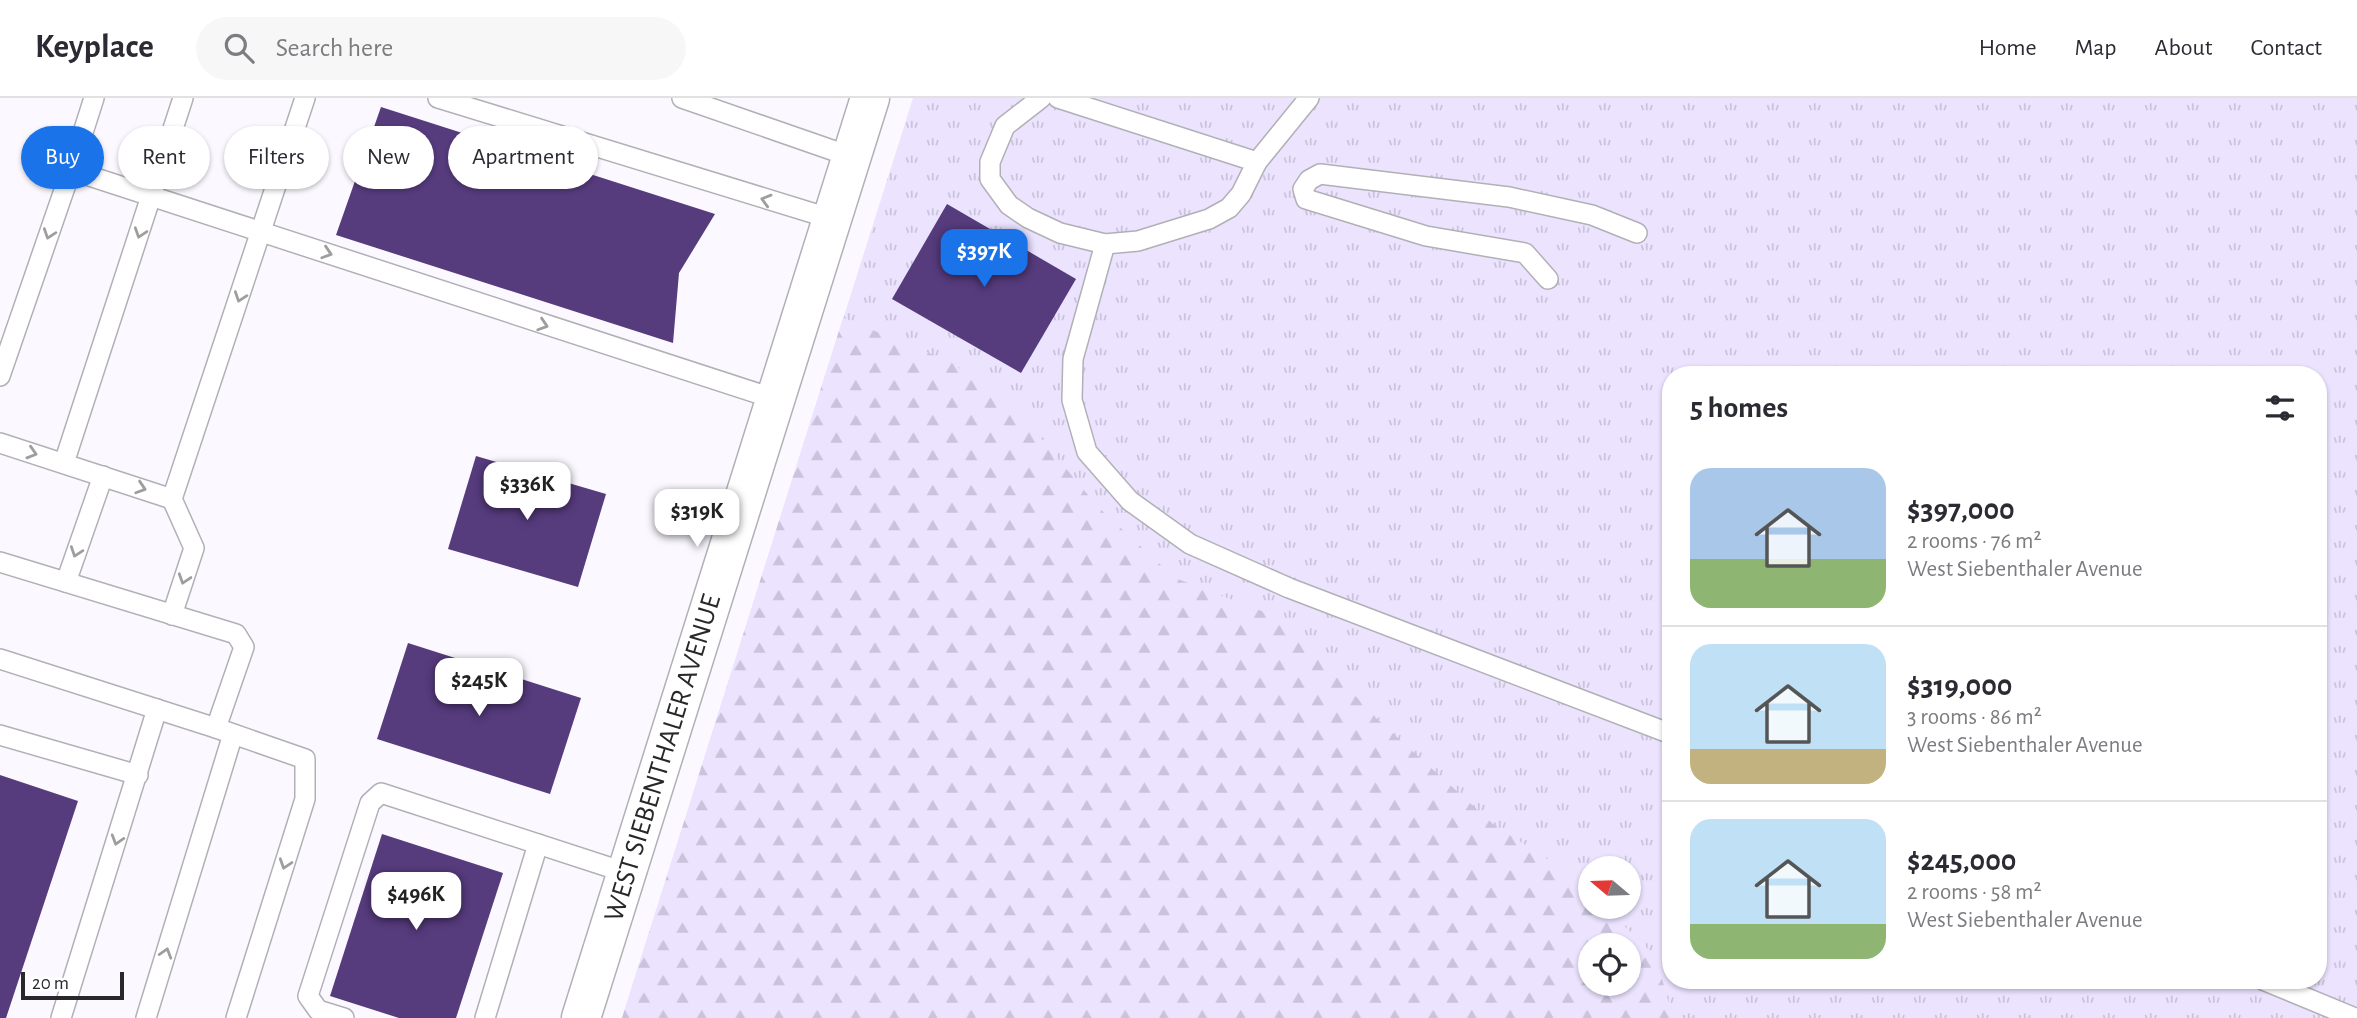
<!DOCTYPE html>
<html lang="en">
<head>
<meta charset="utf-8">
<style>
	body { margin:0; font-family:"Alegreya Sans",sans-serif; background:#f7f7f7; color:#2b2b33; height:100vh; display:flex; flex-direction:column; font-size:26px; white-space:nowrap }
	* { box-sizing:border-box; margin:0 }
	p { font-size:23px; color:#7c7c81 }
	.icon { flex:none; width:38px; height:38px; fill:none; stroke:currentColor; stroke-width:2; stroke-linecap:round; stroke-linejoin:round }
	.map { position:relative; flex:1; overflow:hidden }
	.drawer { position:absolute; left:1662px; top:268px; width:665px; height:623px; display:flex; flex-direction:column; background:#fff; border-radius:28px; box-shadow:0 2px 5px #0004 }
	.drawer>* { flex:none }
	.hud { position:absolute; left:21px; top:28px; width:665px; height:63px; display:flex; gap:14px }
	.needle { width:46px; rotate:289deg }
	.fabs { position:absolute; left:1578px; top:758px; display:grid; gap:14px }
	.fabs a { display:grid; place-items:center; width:63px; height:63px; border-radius:50%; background:#fff; box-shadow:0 2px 5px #0004; font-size:35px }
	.scale { position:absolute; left:21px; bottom:18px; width:103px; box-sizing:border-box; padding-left:7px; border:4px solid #282729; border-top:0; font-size:19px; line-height:24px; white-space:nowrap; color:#282729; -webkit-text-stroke:5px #fff; paint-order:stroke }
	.price { position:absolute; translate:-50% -60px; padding:0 16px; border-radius:14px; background:#fff; color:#222; font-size:23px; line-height:46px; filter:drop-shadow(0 2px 4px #0008) }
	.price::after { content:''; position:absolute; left:50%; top:42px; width:21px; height:16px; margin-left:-10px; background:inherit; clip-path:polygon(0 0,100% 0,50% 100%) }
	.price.current { background:#1a73e8; color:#fff }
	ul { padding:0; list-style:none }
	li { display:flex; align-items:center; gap:21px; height:175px; padding:0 28px }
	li+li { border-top:2px solid #e1e1e2 }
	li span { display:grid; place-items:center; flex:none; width:196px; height:140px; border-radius:21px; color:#555 }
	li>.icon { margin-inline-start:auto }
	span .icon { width:84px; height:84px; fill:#fffc; stroke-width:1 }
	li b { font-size:30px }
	h2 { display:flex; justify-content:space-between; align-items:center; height:84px; padding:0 28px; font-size:30px }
	.tag { padding:0 24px; border-radius:32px; background:#fff; box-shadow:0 2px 5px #0004; font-size:24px; line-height:63px }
	.tag.current { background:#1a73e8; color:#fff }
	header { display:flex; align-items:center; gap:42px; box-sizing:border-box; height:98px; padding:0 35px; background:#fff; border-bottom:2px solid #e1e1e2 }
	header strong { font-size:33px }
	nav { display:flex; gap:38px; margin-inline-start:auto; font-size:24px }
	.search { width:490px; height:63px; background:#f7f7f7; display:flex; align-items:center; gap:18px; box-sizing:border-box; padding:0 24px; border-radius:38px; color:#7c7c81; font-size:26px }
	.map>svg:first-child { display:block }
</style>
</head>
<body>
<header>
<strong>Keyplace</strong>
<div class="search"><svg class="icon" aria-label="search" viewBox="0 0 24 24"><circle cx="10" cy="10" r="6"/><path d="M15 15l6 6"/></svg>Search here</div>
<nav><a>Home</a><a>Map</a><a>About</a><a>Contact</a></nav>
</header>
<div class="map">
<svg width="2357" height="920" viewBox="0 0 2357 920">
	<defs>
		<pattern id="grass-tufts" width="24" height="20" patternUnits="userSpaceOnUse" patternTransform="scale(1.75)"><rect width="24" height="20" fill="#ece3ff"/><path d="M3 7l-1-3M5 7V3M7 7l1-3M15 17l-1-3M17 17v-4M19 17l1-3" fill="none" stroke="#cac3db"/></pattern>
		<pattern id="forest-firs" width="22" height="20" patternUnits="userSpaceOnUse" patternTransform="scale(1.75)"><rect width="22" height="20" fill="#ece3ff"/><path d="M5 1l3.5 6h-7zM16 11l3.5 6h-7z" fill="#cac3db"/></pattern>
	</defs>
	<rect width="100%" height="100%" fill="#fbf9ff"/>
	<path fill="url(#grass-tufts)" fill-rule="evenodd" d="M913 0H2357V920H622ZM1671 276H2319V882H1671ZM1591 770H1629V808H1591ZM1591 847H1629V886H1591Z"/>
	<path fill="url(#forest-firs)" fill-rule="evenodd" d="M843 220 951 264 1024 320 1098 409 1175 480 1285 522 1376 620 1493 726 1574 778 1591 794V808L1605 809 1656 859 1673 920H622ZM1591 847H1629V886H1591Z"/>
	<g fill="#563b7d">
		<path d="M381 9 715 116 679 175 673 245 336 137Z"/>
		<path d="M947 106 1076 181 1021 275 892 201Z"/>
		<path d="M476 358 606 396 578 489 448 451Z"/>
		<path d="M408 545 581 600 550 696 377 641Z"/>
		<path d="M0 677 78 703 6 920H0Z"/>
		<path d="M382 736 503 775 456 920H399L330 898Z"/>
	</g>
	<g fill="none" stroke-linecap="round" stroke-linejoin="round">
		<defs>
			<g id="service">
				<path d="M94 0 71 72 775 301"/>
				<path d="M438 0 832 121"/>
				<path d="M682 0 852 59"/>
				<path d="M1041 0 1005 28 990 64V81L1009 107 1028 120 1060 135 1105 146 1138 143 1209 121 1229 110 1241 96 1257 64 1309 0"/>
				<path d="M1058 0 1257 64"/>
				<path d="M1105 146 1073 261 1072 302 1087 354 1130 403 1190 446 1289 490 1671 636"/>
				<path d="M1548 181 1525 155 1426 138 1306 101 1303 91 1309 82 1320 76 1509 99 1592 117 1637 135"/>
				<path d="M0 278 71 72"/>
				<path d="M0 345 172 401"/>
				<path d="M64 365 183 0"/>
				<path d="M0 464 236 536 244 549 216 630 305 661V701L236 920"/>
				<path d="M66 484 103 378"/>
				<path d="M172 517 194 450 172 401 305 0"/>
				<path d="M0 561 216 630"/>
				<path d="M0 637 138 677"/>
				<path d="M2263 882 2355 920"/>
				<path d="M61 920 157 611"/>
				<path d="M146 920 233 636"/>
				<path d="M344 920 318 912 308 898 370 705 381 695 627 775"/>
				<path d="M485 920 538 746"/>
			</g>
			<path id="secondary" d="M581 920 870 0"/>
		</defs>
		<use href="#service" stroke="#b2b0b6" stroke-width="22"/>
		<use href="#secondary" stroke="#b2b0b6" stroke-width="41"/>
		<use href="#service" stroke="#fff" stroke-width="19"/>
		<use href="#secondary" stroke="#fff" stroke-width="38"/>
	</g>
	<defs><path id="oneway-chevron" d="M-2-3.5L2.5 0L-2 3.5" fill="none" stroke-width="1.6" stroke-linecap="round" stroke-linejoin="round" transform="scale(1.75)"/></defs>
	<g stroke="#9e9e9f">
		<use href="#oneway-chevron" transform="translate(766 102) rotate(-164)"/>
		<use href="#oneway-chevron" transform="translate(140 135) rotate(108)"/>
		<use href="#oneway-chevron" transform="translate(49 136) rotate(109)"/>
		<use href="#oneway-chevron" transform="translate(327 155) rotate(18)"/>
		<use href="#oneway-chevron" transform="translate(240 199) rotate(109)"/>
		<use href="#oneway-chevron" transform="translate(543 227) rotate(18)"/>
		<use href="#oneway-chevron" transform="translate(32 355) rotate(17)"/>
		<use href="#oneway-chevron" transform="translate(141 390) rotate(18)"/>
		<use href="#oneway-chevron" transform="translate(76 454) rotate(109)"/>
		<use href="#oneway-chevron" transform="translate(184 481) rotate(108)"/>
		<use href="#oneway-chevron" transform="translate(117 742) rotate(107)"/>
		<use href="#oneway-chevron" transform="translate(285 766) rotate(108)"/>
		<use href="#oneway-chevron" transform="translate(166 855) rotate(-73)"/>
	</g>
	<g text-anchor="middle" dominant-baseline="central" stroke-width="7" stroke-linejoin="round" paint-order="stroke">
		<g font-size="28" fill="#282729" stroke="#fff">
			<text transform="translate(663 660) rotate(-73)">WEST SIEBENTHALER AVENUE</text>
		</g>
	</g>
</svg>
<div class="fabs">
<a><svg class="needle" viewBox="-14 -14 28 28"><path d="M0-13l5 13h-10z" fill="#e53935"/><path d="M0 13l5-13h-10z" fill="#7c7c81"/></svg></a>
<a><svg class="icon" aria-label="locate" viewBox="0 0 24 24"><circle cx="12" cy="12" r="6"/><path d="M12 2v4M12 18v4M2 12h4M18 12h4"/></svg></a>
</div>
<div class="scale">20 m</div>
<b class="price current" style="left:984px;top:191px">$397K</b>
<b class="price" style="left:527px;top:424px">$336K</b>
<b class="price" style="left:697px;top:451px">$319K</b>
<b class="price" style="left:479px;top:620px">$245K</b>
<b class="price" style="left:416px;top:834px">$496K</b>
<div class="hud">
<a class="tag current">Buy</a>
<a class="tag">Rent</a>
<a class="tag">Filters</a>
<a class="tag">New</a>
<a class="tag">Apartment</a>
</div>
<section class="drawer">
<h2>5 homes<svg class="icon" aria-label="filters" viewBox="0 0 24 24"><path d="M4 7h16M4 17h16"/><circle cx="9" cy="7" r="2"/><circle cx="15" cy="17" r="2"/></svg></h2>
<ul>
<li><span style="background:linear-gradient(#a9c7e8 65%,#8fb573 0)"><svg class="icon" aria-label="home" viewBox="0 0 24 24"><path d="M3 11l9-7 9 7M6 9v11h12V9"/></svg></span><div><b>$397,000</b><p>2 rooms · 76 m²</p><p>West Siebenthaler Avenue</p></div></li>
<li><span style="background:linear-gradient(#bfe0f5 75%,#c2b280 0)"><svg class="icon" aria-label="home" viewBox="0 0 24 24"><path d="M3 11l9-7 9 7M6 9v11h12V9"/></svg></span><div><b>$319,000</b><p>3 rooms · 86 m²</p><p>West Siebenthaler Avenue</p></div></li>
<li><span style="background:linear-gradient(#bfe0f5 75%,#8fb573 0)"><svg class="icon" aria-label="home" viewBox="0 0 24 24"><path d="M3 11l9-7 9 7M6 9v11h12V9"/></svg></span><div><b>$245,000</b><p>2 rooms · 58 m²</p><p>West Siebenthaler Avenue</p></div></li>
</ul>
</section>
</div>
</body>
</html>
